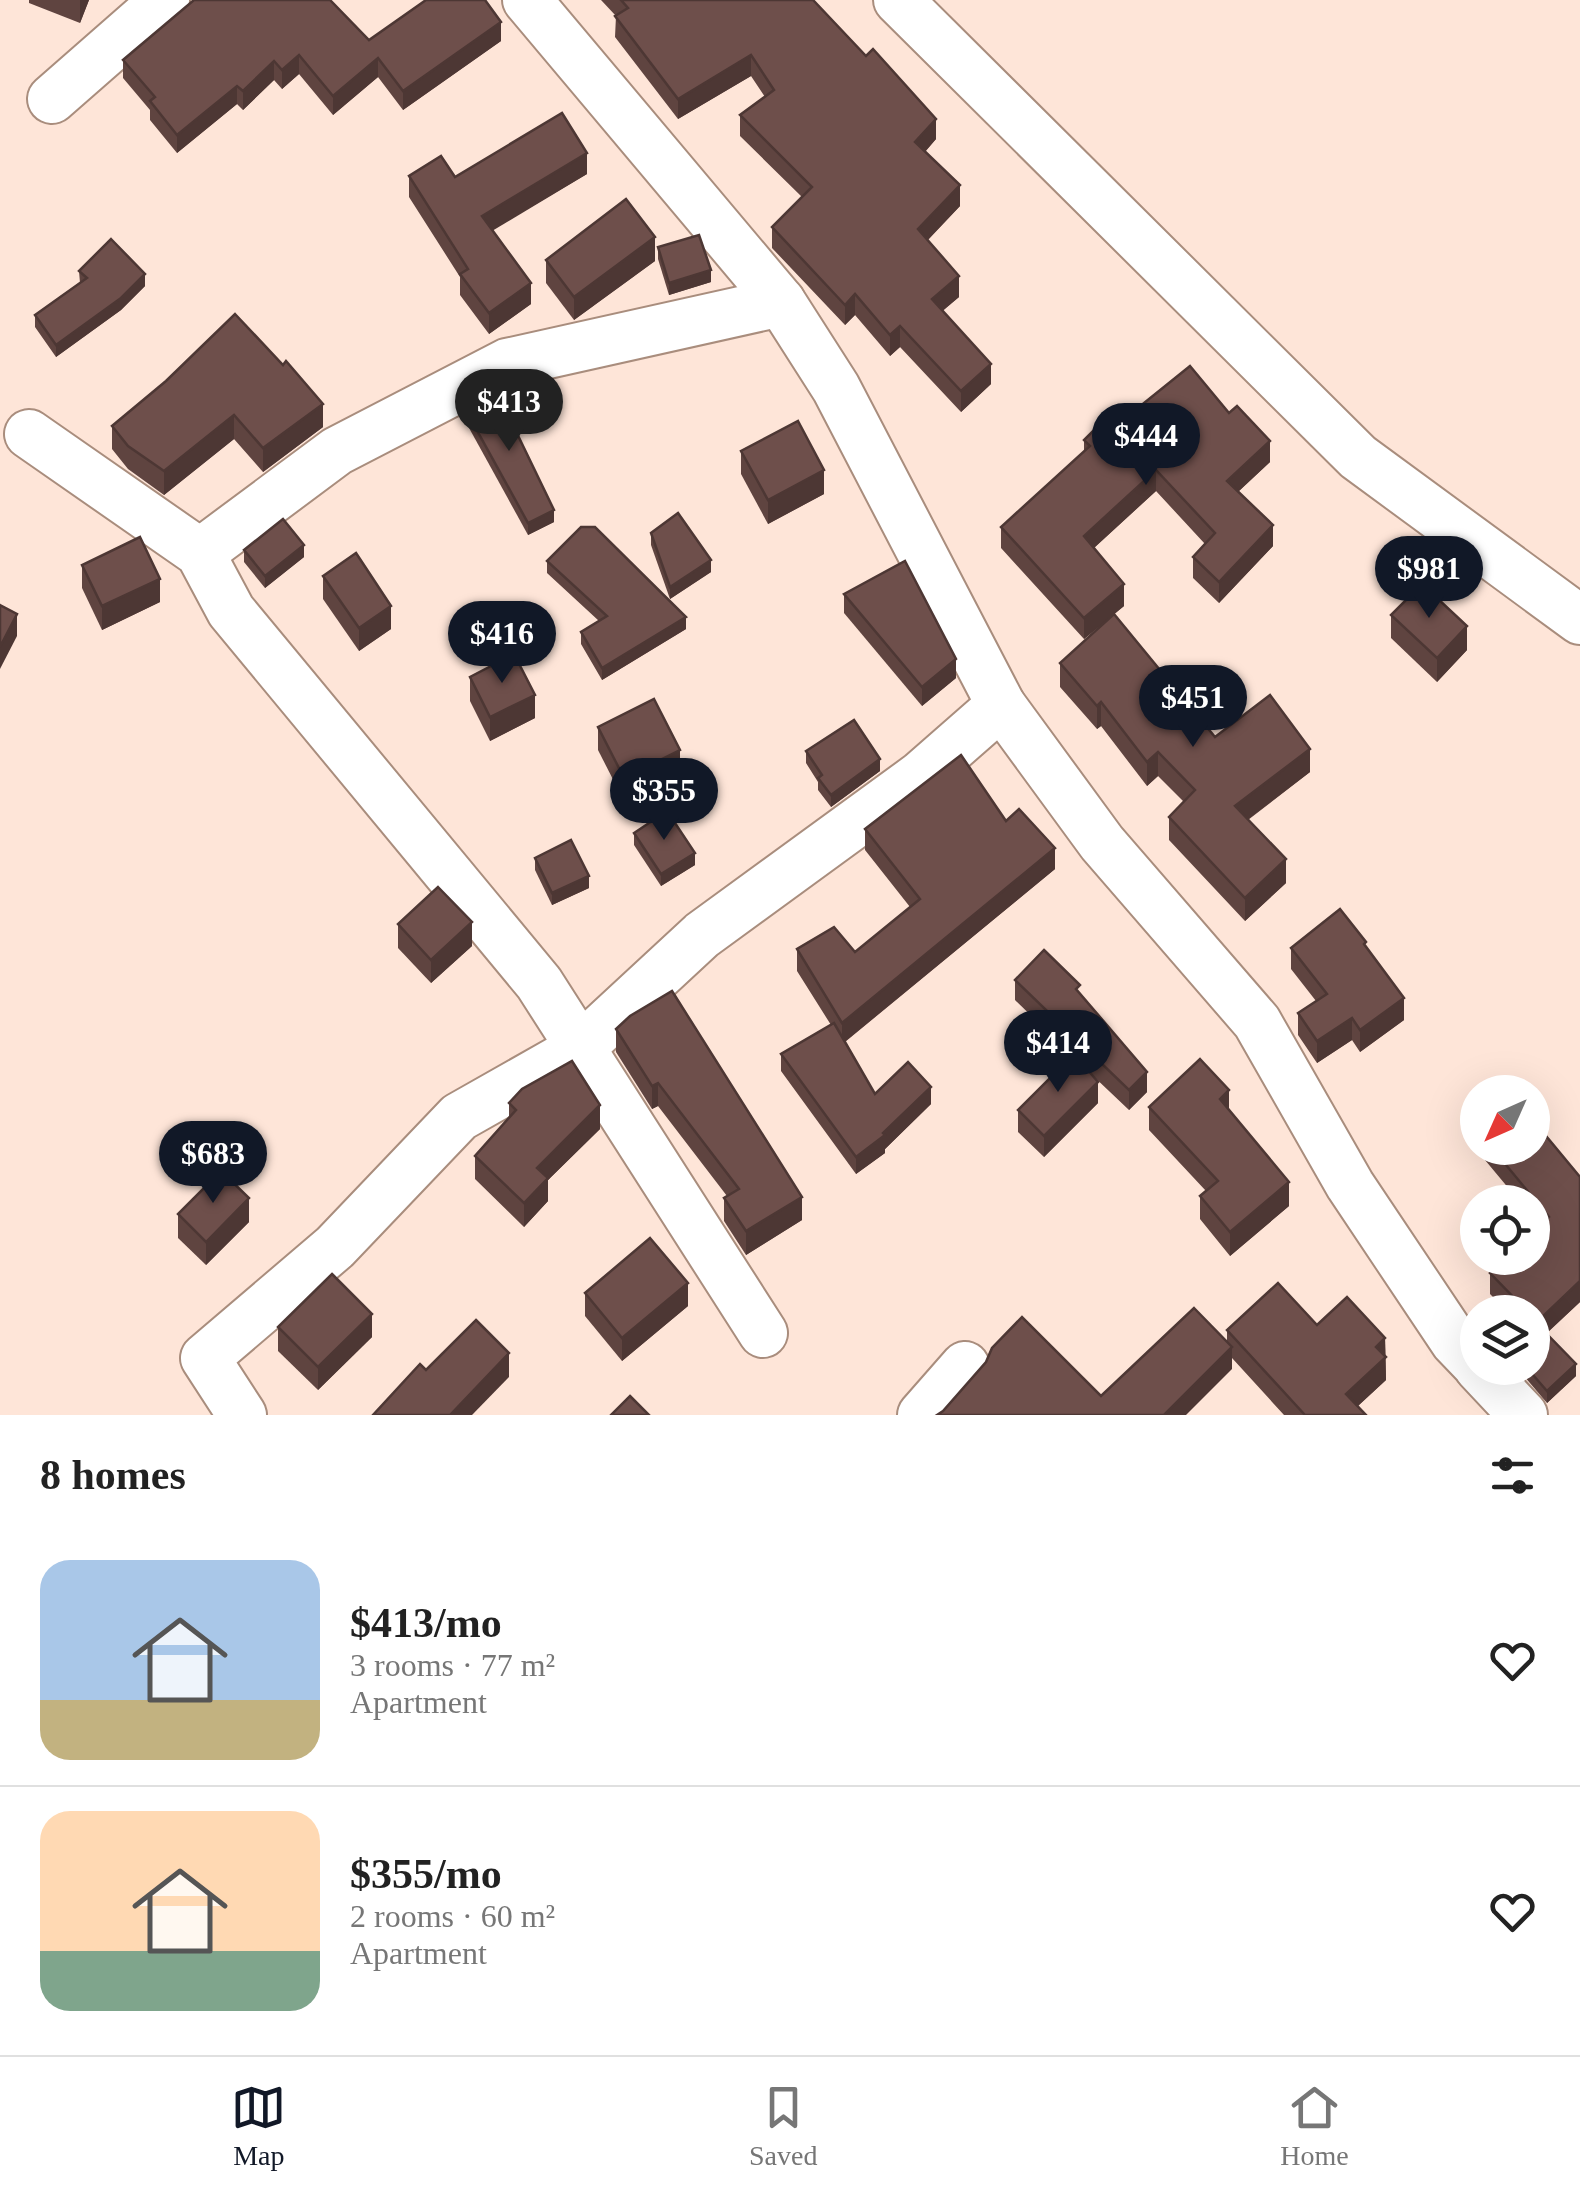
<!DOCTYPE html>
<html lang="en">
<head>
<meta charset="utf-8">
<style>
	body { margin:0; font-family:"Times New Roman",serif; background:#f2f2f2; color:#222; height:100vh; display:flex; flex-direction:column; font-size:38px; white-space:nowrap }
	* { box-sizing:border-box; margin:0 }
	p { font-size:32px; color:#767676 }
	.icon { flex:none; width:55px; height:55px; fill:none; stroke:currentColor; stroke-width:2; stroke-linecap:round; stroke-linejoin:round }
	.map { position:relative; height:1415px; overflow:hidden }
	.sheet { display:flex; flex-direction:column; background:#fff; flex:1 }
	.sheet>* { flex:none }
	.needle { width:65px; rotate:225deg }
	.fabs { position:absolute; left:1460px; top:1075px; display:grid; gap:20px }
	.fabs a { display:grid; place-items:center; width:90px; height:90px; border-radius:50%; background:#fff; box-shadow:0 10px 40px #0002; font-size:50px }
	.price { position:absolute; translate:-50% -85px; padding:0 22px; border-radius:35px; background:#111827; color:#fff; font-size:32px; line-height:65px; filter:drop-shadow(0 2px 5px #0008) }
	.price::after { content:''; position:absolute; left:50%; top:60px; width:30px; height:22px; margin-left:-15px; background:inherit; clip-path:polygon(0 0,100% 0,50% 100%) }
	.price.selected { background:#222; color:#fff }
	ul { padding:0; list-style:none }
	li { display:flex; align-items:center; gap:30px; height:250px; padding:0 40px }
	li+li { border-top:2px solid #e0e0e0 }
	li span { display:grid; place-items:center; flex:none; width:280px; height:200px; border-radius:30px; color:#555 }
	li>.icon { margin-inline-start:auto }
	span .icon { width:120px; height:120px; fill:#fffc; stroke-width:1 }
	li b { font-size:42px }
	h2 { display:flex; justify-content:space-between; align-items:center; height:120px; padding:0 40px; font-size:42px }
	.tab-bar { display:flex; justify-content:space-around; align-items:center; height:140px; border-top:2px solid #e0e0e0; background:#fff; font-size:28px; color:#767676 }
	.tab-bar a { display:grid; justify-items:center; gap:5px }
	.tab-bar .selected { color:#111827 }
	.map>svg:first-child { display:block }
</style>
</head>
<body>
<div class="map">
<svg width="1580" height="1415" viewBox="0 0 1580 1415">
	<rect width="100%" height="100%" fill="#fee5d8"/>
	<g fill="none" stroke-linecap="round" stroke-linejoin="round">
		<defs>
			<g id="street">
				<path d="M527 0 781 302 836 388 1001 705 1102 843 1257 1022 1350 1185 1455 1342 1478 1366"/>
				<path d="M898 0 1358 457 1580 620"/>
				<path d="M52 99 165 0"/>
				<path d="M29 434 200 553 231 611 539 983 763 1333"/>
				<path d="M200 553 337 451 507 363 781 302"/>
				<path d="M1479 1368 1523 1415"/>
				<path d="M242 1415 205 1358 335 1247 459 1117 579 1049 702 935 920 776 1001 705"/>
				<path d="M922 1415 965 1366"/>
			</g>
		</defs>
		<use href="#street" stroke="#a98d7d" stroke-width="52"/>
		<use href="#street" stroke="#fff" stroke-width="48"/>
	</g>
	<g fill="#5f4440">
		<path d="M29 0H89L80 23 29 3Z"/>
		<path d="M601 0H813L936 139 925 152 960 206 928 240 959 297 942 311 991 384 961 412 900 347 890 356 855 315 845 325 772 248V227L802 197 740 136V115L765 97 751 76 678 119 615 37 616 16Z"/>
		<path d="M369 40 501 41 403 110 378 77 333 115 299 74 282 89 274 80 243 110 237 104 177 153 150 120V110L123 78V60Z"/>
		<path d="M587 174 492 230 531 304 489 334 460 295V277L409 197V176L455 177Z"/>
		<path d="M658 247 711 282 669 295 658 259Z"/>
		<path d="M546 260 655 261 574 320 546 283Z"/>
		<path d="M79 271 145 286 121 310 56 357 35 327V315L80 283Z"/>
		<path d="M283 365 323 427 263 472 234 439 164 495 128 469 112 449V426Z"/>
		<path d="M463 405 554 522 528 535 463 417Z"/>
		<path d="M1118 424 1270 462 1238 492 1273 546 1219 603 1193 578V557L1205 544 1156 491 1094 548 1124 606 1084 639 1001 548V527L1084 452V440Z"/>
		<path d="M741 451 824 494 768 524 741 474Z"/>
		<path d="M651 533 711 572 670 599 651 545Z"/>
		<path d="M244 550 304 557 265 588 244 562Z"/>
		<path d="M547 561 686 629 602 680 581 644V632L599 621 547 573Z"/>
		<path d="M82 565 160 602 102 630 82 588Z"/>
		<path d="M323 576 391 629 359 651 323 599Z"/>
		<path d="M844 594 956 678 922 706 844 613Z"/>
		<path d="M1391 615 1467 650 1437 682 1391 638Z"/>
		<path d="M1060 663 1215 737 1310 772 1248 820 1286 883 1245 921 1169 840V817L1184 802 1158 776 1147 786 1101 726 1097 729 1060 687Z"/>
		<path d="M470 677 535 718 490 741 470 701Z"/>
		<path d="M598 727 680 773 624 801 598 750Z"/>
		<path d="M806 751 880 771 831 807 818 790V782L806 763Z"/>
		<path d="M1006 821 1055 869 845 1042 875 1094 931 1104 885 1149V1153L856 1174 781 1071V1054L831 1025 797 971V949L855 952 910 907 865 850V829Z"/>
		<path d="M634 833 695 865 661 886 634 845Z"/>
		<path d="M535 858 589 888 552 905 535 870Z"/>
		<path d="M398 924 472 946 431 983 398 948Z"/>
		<path d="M1366 947 1404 1020 1360 1052 1352 1040 1317 1063 1298 1035V1013L1316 1001 1291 969V948Z"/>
		<path d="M1015 980 1080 993 1147 1092 1129 1110 1090 1073 1098 1103 1044 1157 1018 1132V1110L1073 1056 1015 1000Z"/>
		<path d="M616 1029 802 1220 746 1255 724 1221V1198L727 1196 658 1106 652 1109 616 1052Z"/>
		<path d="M509 1103 600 1129 548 1180V1201L524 1227 475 1179V1156L509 1119Z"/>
		<path d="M1149 1107 1229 1110 1289 1206 1230 1256 1200 1219V1196L1206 1191 1149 1130Z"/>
		<path d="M1478 1115V1148H1532L1580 1302 1546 1334 1576 1376 1547 1403 1519 1370V1368H1532L1536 1341 1532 1338V1312H1508L1490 1294V1273L1540 1226 1532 1217V1202H1520L1470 1142V1121Z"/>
		<path d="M178 1214 249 1222 206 1265 178 1238Z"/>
		<path d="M585 1293 688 1306 622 1361 585 1316Z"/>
		<path d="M1317 1325 1385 1338 1386 1380 1358 1406 1366 1415H1284L1232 1358V1369L1227 1341V1330Z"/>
		<path d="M278 1327 372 1337 318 1390 278 1351Z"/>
	</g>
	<g fill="#4d3734">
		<path d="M80 0H89L80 23Z"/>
		<path d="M501 22V41L403 110V91Z"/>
		<path d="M299 55V74L282 89V70Z"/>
		<path d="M751 55V76L678 119V99Z"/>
		<path d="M378 58V77L333 115V96Z"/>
		<path d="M274 61V80L243 110V91Z"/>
		<path d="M237 86V104L177 153V135Z"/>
		<path d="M936 119V139L915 163V142Z"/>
		<path d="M587 153V174L482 237V216Z"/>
		<path d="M960 185V206L918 250V229Z"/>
		<path d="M655 237V261L574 320V297Z"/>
		<path d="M711 270V282L669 295V283Z"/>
		<path d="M145 274V286L121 310 56 357V345Z"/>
		<path d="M959 276V297L932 320V299Z"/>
		<path d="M531 283V304L489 334V313Z"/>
		<path d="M855 294V315L845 325V305Z"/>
		<path d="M900 326V347L890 356V335Z"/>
		<path d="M991 364V384L961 412V391Z"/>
		<path d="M323 404V427L263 472V448Z"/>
		<path d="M234 415V439L164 495V471Z"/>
		<path d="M1270 441V462L1227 502V481Z"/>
		<path d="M824 470V494L768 524V500Z"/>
		<path d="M1156 470V491L1084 557V536Z"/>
		<path d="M554 510V522L528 535V523Z"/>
		<path d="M1273 525V546L1219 603V582Z"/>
		<path d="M304 545V557L265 588V576Z"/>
		<path d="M711 560V572L670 599V587Z"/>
		<path d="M160 579V602L102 630V606Z"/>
		<path d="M1124 584V606L1084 639V618Z"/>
		<path d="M391 606V629L359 651V628Z"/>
		<path d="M17 614V636L0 669V647Z"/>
		<path d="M686 617V629L602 680V668Z"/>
		<path d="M1467 626V650L1437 682V658Z"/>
		<path d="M956 659V678L922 706V687Z"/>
		<path d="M535 695V718L490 741V717Z"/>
		<path d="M1101 702V726L1097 729V706Z"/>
		<path d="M1310 749V772L1235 829V806Z"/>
		<path d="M680 750V773L624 801V778Z"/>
		<path d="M1158 752V776L1147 786V762Z"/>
		<path d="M880 759V771L831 807V795Z"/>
		<path d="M1055 848V869L842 1044V1023Z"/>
		<path d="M695 853V865L661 886V874Z"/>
		<path d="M1286 859V883L1245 921V898Z"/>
		<path d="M589 876V888L552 905V893Z"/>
		<path d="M472 922V946L431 983V960Z"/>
		<path d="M1404 998V1020L1360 1052V1030Z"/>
		<path d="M1352 1018V1040L1317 1063V1041Z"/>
		<path d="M1147 1072V1092L1129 1110V1090Z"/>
		<path d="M1098 1082V1103L1044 1157V1136Z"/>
		<path d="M658 1083V1106L652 1109V1086Z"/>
		<path d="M931 1087V1104L885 1149V1153L856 1174V1157Z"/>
		<path d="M1229 1090V1113L1220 1099Z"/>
		<path d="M600 1105V1129L548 1180V1201L524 1227V1203L537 1168Z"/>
		<path d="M1289 1182V1206L1230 1256V1232Z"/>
		<path d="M802 1197V1220L746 1255V1231Z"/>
		<path d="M249 1198V1222L206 1265V1242Z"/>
		<path d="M1580 1281V1302L1537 1342V1322Z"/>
		<path d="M688 1283V1306L622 1361V1338Z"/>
		<path d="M372 1314V1337L318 1390V1367Z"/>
		<path d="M1385 1338 1386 1380 1348 1415 1346 1394 1376 1347Z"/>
		<path d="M1232 1347V1369L1186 1415H1164Z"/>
		<path d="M509 1353V1377L472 1415H450Z"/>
		<path d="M1576 1364V1376L1547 1403V1391Z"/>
	</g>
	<g fill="#6e4f4b" stroke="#4d3734" stroke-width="2.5">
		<path d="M194 0H330L369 40 426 0H485L501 22 403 91 378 58 333 96 299 55 282 70 274 61 243 91 237 86 177 135 150 101 155 97 123 60Z"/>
		<path d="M621 0H813L866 56 873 49 936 119 915 142 960 185 918 229 959 276 932 299 991 364 961 391 900 326 890 335 855 294 845 305 772 227 812 187 740 115 774 90 751 55 678 99 615 16 628 8Z"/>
		<path d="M562 113 587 153 482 216 531 283 489 313 460 274 468 269 409 176 441 156 455 177Z"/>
		<path d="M626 199 655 237 574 297 546 260Z"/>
		<path d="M699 235 711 270 669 283 658 247Z"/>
		<path d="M111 239 145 274 121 298 56 345 35 315 87 278 79 271Z"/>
		<path d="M235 314 283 365 286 361 323 404 263 448 234 415 164 471 128 446 112 426 166 381Z"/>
		<path d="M1190 366 1229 413 1237 406 1270 441 1227 481 1273 525 1219 582 1193 557 1215 533 1156 470 1084 536 1124 584 1084 618 1001 527 1090 446 1084 440 1110 414 1118 424Z"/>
		<path d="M495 388 554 510 528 523 463 405Z"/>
		<path d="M798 421 824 470 768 500 741 451Z"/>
		<path d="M678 513 711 560 670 587 651 533Z"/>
		<path d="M283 519 304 545 265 576 244 550Z"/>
		<path d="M581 527H595L686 617 602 668 581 632 607 616 547 561Z"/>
		<path d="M140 537 160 579 102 606 82 565Z"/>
		<path d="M356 553 391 606 359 628 323 576Z"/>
		<path d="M905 561 956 659 922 687 844 594Z"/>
		<path d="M1422 584 1467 626 1437 658 1391 615Z"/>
		<path d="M0 605 17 614 0 647Z"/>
		<path d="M1114 614 1215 737 1270 695 1310 749 1235 806 1286 859 1245 898 1169 817 1195 790 1158 752 1147 762 1101 702 1097 706 1060 663Z"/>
		<path d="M514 654 535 695 490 717 470 677Z"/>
		<path d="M654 699 680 750 624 778 598 727Z"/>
		<path d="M854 720 880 759 831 795 818 778 822 775 806 751Z"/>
		<path d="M961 755 1006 821 1019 809 1055 848 842 1023 797 949 834 927 855 952 920 899 865 829Z"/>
		<path d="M667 811 695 853 661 874 634 833Z"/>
		<path d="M571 840 589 876 552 893 535 858Z"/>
		<path d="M438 887 472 922 431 960 398 924Z"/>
		<path d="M1340 909 1366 942 1364 944 1404 998 1360 1030 1352 1018 1317 1041 1298 1013 1327 994 1291 948Z"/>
		<path d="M1044 950 1080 985 1076 989 1147 1072 1129 1090 1015 980Z"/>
		<path d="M672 991 802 1197 746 1231 724 1198 739 1189 658 1083 652 1086 616 1029 630 1016Z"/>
		<path d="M834 1023 875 1094 908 1062 931 1087 883 1133 885 1135 856 1157 781 1054Z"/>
		<path d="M1074 1054 1098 1082 1044 1136 1018 1110Z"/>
		<path d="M1200 1059 1229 1090 1220 1099 1289 1182 1230 1232 1200 1196 1218 1181 1149 1107Z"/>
		<path d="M572 1061 600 1105 537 1168 548 1178 524 1203 475 1156 516 1110 509 1103 522 1089Z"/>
		<path d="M1478 1115V1130L1470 1121Z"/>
		<path d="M1532 1119 1580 1177V1281L1537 1322 1532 1317V1312H1528L1490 1273 1507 1258H1532V1233L1549 1217 1492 1148H1532Z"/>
		<path d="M221 1171 249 1198 206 1242 178 1214Z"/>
		<path d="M650 1238 688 1283 622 1338 585 1293Z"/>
		<path d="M332 1274 372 1314 318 1367 278 1327Z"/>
		<path d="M1278 1283 1317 1325 1347 1297 1385 1338 1376 1347 1386 1357 1346 1394 1366 1415H1305L1227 1330Z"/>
		<path d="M1194 1308 1232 1347 1164 1415H937L943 1411 986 1362 992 1348 1022 1317 1101 1396Z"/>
		<path d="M476 1320 509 1353 450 1415H373L420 1364 426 1370Z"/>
		<path d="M1545 1332 1576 1364 1547 1391 1527 1368H1532V1345Z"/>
		<path d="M630 1396 649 1415H611Z"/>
	</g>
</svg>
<div class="fabs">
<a><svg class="needle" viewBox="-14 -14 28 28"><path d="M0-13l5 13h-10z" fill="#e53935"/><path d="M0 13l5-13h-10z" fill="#767676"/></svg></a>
<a><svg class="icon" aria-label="locate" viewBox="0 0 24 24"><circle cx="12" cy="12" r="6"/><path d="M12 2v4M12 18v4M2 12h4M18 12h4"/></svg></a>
<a><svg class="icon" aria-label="layers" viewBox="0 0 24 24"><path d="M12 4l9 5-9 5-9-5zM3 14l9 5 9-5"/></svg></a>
</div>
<b class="price selected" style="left:509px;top:454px">$413</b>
<b class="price" style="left:1146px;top:488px">$444</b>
<b class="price" style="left:1429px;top:621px">$981</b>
<b class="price" style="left:502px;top:686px">$416</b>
<b class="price" style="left:1193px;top:750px">$451</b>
<b class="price" style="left:664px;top:843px">$355</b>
<b class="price" style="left:1058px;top:1095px">$414</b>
<b class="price" style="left:213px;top:1206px">$683</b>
</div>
<section class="sheet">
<h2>8 homes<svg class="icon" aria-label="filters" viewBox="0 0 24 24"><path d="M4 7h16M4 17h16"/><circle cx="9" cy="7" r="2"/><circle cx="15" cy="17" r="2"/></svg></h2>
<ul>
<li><span style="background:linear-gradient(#a9c7e8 70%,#c2b280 0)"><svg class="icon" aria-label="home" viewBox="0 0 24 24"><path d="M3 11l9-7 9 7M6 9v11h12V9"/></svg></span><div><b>$413/mo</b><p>3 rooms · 77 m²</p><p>Apartment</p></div><svg class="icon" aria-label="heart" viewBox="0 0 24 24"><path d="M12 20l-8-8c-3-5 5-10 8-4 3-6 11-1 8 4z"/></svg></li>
<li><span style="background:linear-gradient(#ffd9b3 70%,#7fa58c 0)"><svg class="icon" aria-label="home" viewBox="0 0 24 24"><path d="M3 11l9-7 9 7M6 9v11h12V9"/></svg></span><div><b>$355/mo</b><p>2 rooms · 60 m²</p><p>Apartment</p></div><svg class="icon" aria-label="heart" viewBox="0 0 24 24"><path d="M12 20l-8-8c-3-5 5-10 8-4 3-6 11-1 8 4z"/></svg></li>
</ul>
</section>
<nav class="tab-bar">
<a class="selected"><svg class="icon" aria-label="map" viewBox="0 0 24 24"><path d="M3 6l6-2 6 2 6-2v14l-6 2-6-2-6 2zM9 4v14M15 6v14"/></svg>Map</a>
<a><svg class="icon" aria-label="saved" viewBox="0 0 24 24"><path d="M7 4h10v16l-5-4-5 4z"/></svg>Saved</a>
<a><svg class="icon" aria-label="home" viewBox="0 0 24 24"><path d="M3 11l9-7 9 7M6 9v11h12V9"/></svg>Home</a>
</nav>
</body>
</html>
